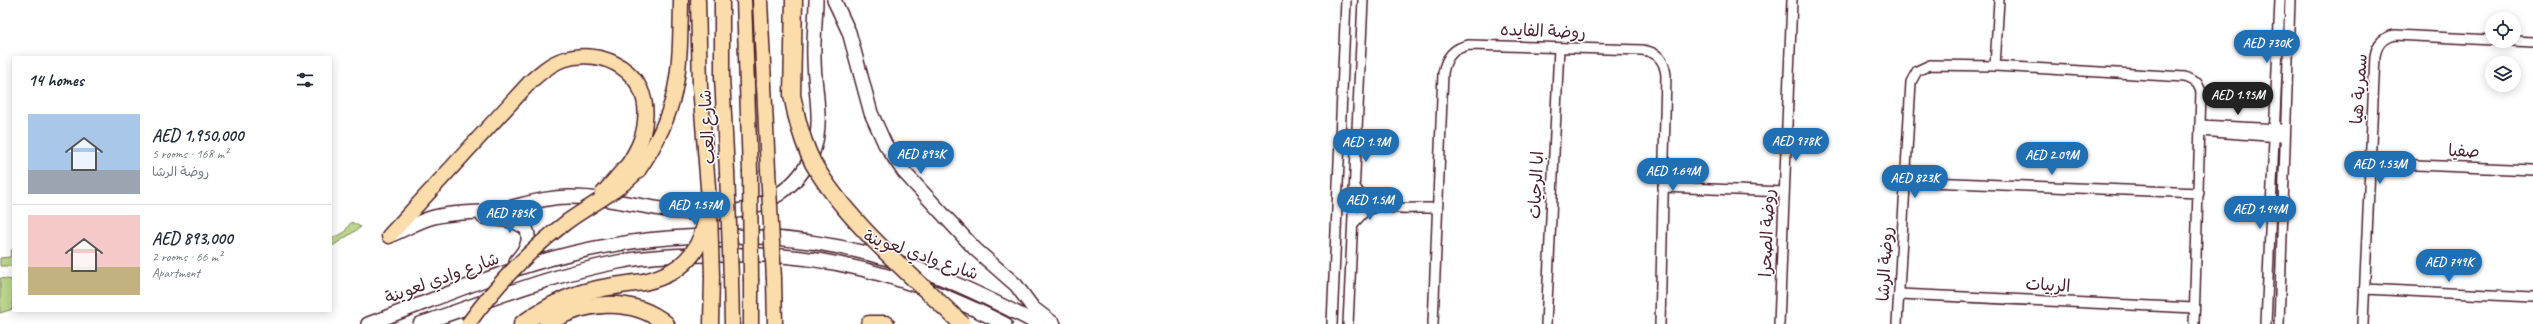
<!DOCTYPE html>
<html lang="en">
<head>
<meta charset="utf-8">
<style>
	body { margin:0; font-family:Caveat,"Playpen Sans Arabic",sans-serif; background:#f6f6f7; color:#1f2937; height:100vh; display:flex; flex-direction:column; font-size:15px; white-space:nowrap }
	* { box-sizing:border-box; margin:0 }
	p { font-size:13px; color:#747a83 }
	.icon { flex:none; width:22px; height:22px; fill:none; stroke:currentColor; stroke-width:2; stroke-linecap:round; stroke-linejoin:round }
	.map { position:relative; flex:1; overflow:hidden }
	.panel { position:absolute; left:12px; top:56px; width:320px; height:256px; display:flex; flex-direction:column; background:#fff; border-radius:0px; box-shadow:0 2px 10px #0003 }
	.panel>* { flex:none }
	.buttons { position:absolute; left:2485px; top:12px; display:grid; gap:8px }
	.buttons a { display:grid; place-items:center; width:36px; height:36px; border-radius:50%; background:#fff; box-shadow:0 2px 10px #0003; font-size:20px }
	.price { position:absolute; translate:-50% -34px; padding:0 9px; border-radius:14px; background:#1f6fb2; color:#fff; font-size:13px; line-height:26px; filter:drop-shadow(0 1px 2px #0008) }
	.price::after { content:''; position:absolute; left:50%; top:24px; width:12px; height:9px; margin-left:-6px; background:inherit; clip-path:polygon(0 0,100% 0,50% 100%) }
	.price.on { background:#222; color:#fff }
	ul { padding:0; list-style:none }
	li { display:flex; align-items:center; gap:12px; height:100px; padding:0 16px }
	li+li { border-top:1px solid #e0e1e3 }
	li span { display:grid; place-items:center; flex:none; width:112px; height:80px; border-radius:0px; color:#555 }
	li>.icon { margin-inline-start:auto }
	span .icon { width:48px; height:48px; fill:#fffc; stroke-width:1 }
	li b { font-size:17px }
	h2 { display:flex; justify-content:space-between; align-items:center; height:48px; padding:0 16px; font-size:17px }
	.map>svg:first-child { display:block }
</style>
</head>
<body>
<div class="map">
<svg width="2533" height="324" viewBox="0 0 2533 324">
	<rect width="100%" height="100%" fill="#fff"/>
	<filter id="ink" filterUnits="userSpaceOnUse"><feTurbulence type="fractalNoise" baseFrequency=".025" numOctaves="2"/><feDisplacementMap in="SourceGraphic" scale="8" xChannelSelector="R" yChannelSelector="G"/><feConvolveMatrix kernelMatrix="1 2 1 2 8 2 1 2 1" color-interpolation-filters="sRGB"/></filter>
	<g filter="url(#ink)">
		<g fill="#bbd68d" stroke="#827a5c">
			<path d="M351 222 361 227 331 247V238L344 233Z"/>
			<path d="M12 249 13 266H0V258L10 257Z"/>
			<path d="M0 278 13 280V309L0 313Z"/>
		</g>
		<g fill="none" stroke-linecap="round" stroke-linejoin="round">
			<defs>
				<g id="street">
					<path d="M2514 41 2533 42"/>
					<path d="M1995 66 1999 0"/>
					<path d="M2200 125 2280 129"/>
					<path d="M2200 131 2280 137"/>
					<path d="M2371 163 2533 170"/>
					<path d="M1905 181 2199 193"/>
					<path d="M1355 186C1368 215 1410 207 1436 208"/>
					<path d="M1663 187 1784 192"/>
					<path d="M1353 224 1366 210 1379 206"/>
					<path d="M2364 289 2533 297"/>
					<path d="M1900 294 2194 308"/>
					<path d="M1332 324 1346 0"/>
					<path d="M1348 324 1363 0"/>
					<path d="M1433 324 1443 73C1446 57 1453 48 1469 45L1642 50C1657 52 1664 59 1666 75L1660 324"/>
					<path d="M1546 324 1559 48"/>
					<path d="M1779 324 1792 0"/>
					<path d="M1897 324 1911 82 1917 71 1930 65 1995 66 2185 77 2197 83 2201 91 2194 324"/>
					<path d="M2266 324 2280 0"/>
					<path d="M2279 324 2290 0"/>
					<path d="M2363 324 2375 56C2377 44 2383 37 2395 35L2492 40"/>
				</g>
				<g id="secondary">
					<path d="M834 0 849 32 871 113 885 144 904 172 975 249 1016 285 1033 308 1054 324"/>
					<path d="M483 217 513 221 526 228C532 241 525 251 516 261"/>
					<path d="M389 236C404 230 418 221 434 217 456 211 481 214 504 209 526 204 546 197 569 197 639 196 714 237 779 194 794 184 806 170 813 152 824 121 814 90 814 58 813 39 816 19 816 0"/>
					<path d="M368 324C429 302 490 275 553 258 652 231 766 228 866 253 927 268 983 295 1038 324"/>
					<path d="M420 324C485 302 550 275 618 262 652 255 686 255 721 255 741 255 762 254 782 256 859 262 937 289 1005 324"/>
				</g>
				<g id="primary">
					<path d="M698 0 700 86 709 200"/>
					<path d="M722 0V77L727 172"/>
					<path d="M744 0 750 171"/>
					<path d="M760 0 768 170"/>
					<path d="M638 171C680 110 680 72 681 0"/>
					<path d="M389 236 531 81C540 73 550 64 562 60 604 46 651 73 645 121 644 137 637 150 629 163"/>
					<path d="M731 278 732 324"/>
					<path d="M774 279 775 324"/>
					<path d="M751 281V324"/>
					<path d="M711 324 712 276"/>
				</g>
				<g id="highway">
					<path d="M794 0 792 95 796 114"/>
					<path d="M522 324C565 293 592 288 644 282"/>
					<path d="M547 324C581 301 632 296 666 324"/>
					<path d="M869 324H886"/>
				</g>
			</defs>
			<use href="#street" stroke="#4a1f2b" stroke-width="12"/>
			<use href="#secondary" stroke="#4a1f2b" stroke-width="16"/>
			<use href="#primary" stroke="#4a1f2b" stroke-width="17"/>
			<use href="#highway" stroke="#4a1f2b" stroke-width="19"/>
			<use href="#street" stroke="#fff" stroke-width="9"/>
			<use href="#secondary" stroke="#fff" stroke-width="13"/>
			<use href="#primary" stroke="#fbddab" stroke-width="14"/>
			<use href="#highway" stroke="#fbddab" stroke-width="16"/>
			<defs>
				<g id="primary-bridge">
					<path d="M768 170 774 279"/>
					<path d="M750 171 751 281"/>
					<path d="M727 172 731 278"/>
					<path d="M602 194 629 163"/>
					<path d="M710 212 712 276"/>
					<path d="M468 324C497 284 529 250 568 221 592 204 617 192 638 171"/>
				</g>
				<g id="highway-bridge">
					<path d="M796 114C800 131 805 147 813 163 848 224 912 275 962 324"/>
					<path d="M644 282C690 271 705 245 709 200"/>
				</g>
			</defs>
			<use href="#primary-bridge" stroke="#4a1f2b" stroke-width="17" stroke-linecap="butt"/>
			<use href="#highway-bridge" stroke="#4a1f2b" stroke-width="19" stroke-linecap="butt"/>
			<use href="#primary-bridge" stroke="#fbddab" stroke-width="14"/>
			<use href="#highway-bridge" stroke="#fbddab" stroke-width="16"/>
		</g>
	</g>
	<g text-anchor="middle" dominant-baseline="central" stroke-width="3" stroke-linejoin="round" paint-order="stroke">
		<g font-size="17" fill="#4a1f2b" stroke="#fff">
			<text transform="translate(1543 31) rotate(2)">روضة الفايده</text>
			<text transform="translate(2359 89) rotate(-86)">سمرية هيا</text>
			<text transform="translate(707 127) rotate(-93)">شارع العب</text>
			<text transform="translate(2464 151) rotate(2)">صفيا</text>
			<text transform="translate(1536 185) rotate(-87)">ابا الرحيات</text>
			<text transform="translate(1767 233) rotate(-88)">روضة الصحرا</text>
			<text transform="translate(921 255) rotate(19)">شارع وادي لعوينة</text>
			<text transform="translate(1885 264) rotate(-87)">روضة الرشا</text>
			<text transform="translate(442 278) rotate(-20)">شارع وادي لعوينة</text>
			<text transform="translate(2048 285) rotate(3)">الربيات</text>
		</g>
	</g>
</svg>
<div class="buttons">
<a><svg class="icon" aria-label="locate" viewBox="0 0 24 24"><circle cx="12" cy="12" r="6"/><path d="M12 2v4M12 18v4M2 12h4M18 12h4"/></svg></a>
<a><svg class="icon" aria-label="layers" viewBox="0 0 24 24"><path d="M12 4l9 5-9 5-9-5zM3 14l9 5 9-5"/></svg></a>
</div>
<b class="price" style="left:2267px;top:64px">AED 730K</b>
<b class="price on" style="left:2238px;top:116px">AED 1.95M</b>
<b class="price" style="left:1796px;top:162px">AED 978K</b>
<b class="price" style="left:1366px;top:163px">AED 1.9M</b>
<b class="price" style="left:921px;top:175px">AED 893K</b>
<b class="price" style="left:2052px;top:176px">AED 2.09M</b>
<b class="price" style="left:2380px;top:185px">AED 1.53M</b>
<b class="price" style="left:1673px;top:192px">AED 1.64M</b>
<b class="price" style="left:1915px;top:199px">AED 823K</b>
<b class="price" style="left:1370px;top:221px">AED 1.5M</b>
<b class="price" style="left:695px;top:226px">AED 1.57M</b>
<b class="price" style="left:2260px;top:230px">AED 1.44M</b>
<b class="price" style="left:510px;top:234px">AED 785K</b>
<b class="price" style="left:2449px;top:283px">AED 749K</b>
<section class="panel">
<h2>14 homes<svg class="icon" aria-label="filters" viewBox="0 0 24 24"><path d="M4 7h16M4 17h16"/><circle cx="9" cy="7" r="2"/><circle cx="15" cy="17" r="2"/></svg></h2>
<ul>
<li><span style="background:linear-gradient(#a9c7e8 70%,#9aa5b1 0)"><svg class="icon" aria-label="home" viewBox="0 0 24 24"><path d="M3 11l9-7 9 7M6 9v11h12V9"/></svg></span><div><b>AED 1,950,000</b><p>5 rooms · 168 m²</p><p>روضة الرشا</p></div></li>
<li><span style="background:linear-gradient(#f6c9c9 65%,#c2b280 0)"><svg class="icon" aria-label="home" viewBox="0 0 24 24"><path d="M3 11l9-7 9 7M6 9v11h12V9"/></svg></span><div><b>AED 893,000</b><p>2 rooms · 66 m²</p><p>Apartment</p></div></li>
</ul>
</section>
</div>
</body>
</html>
